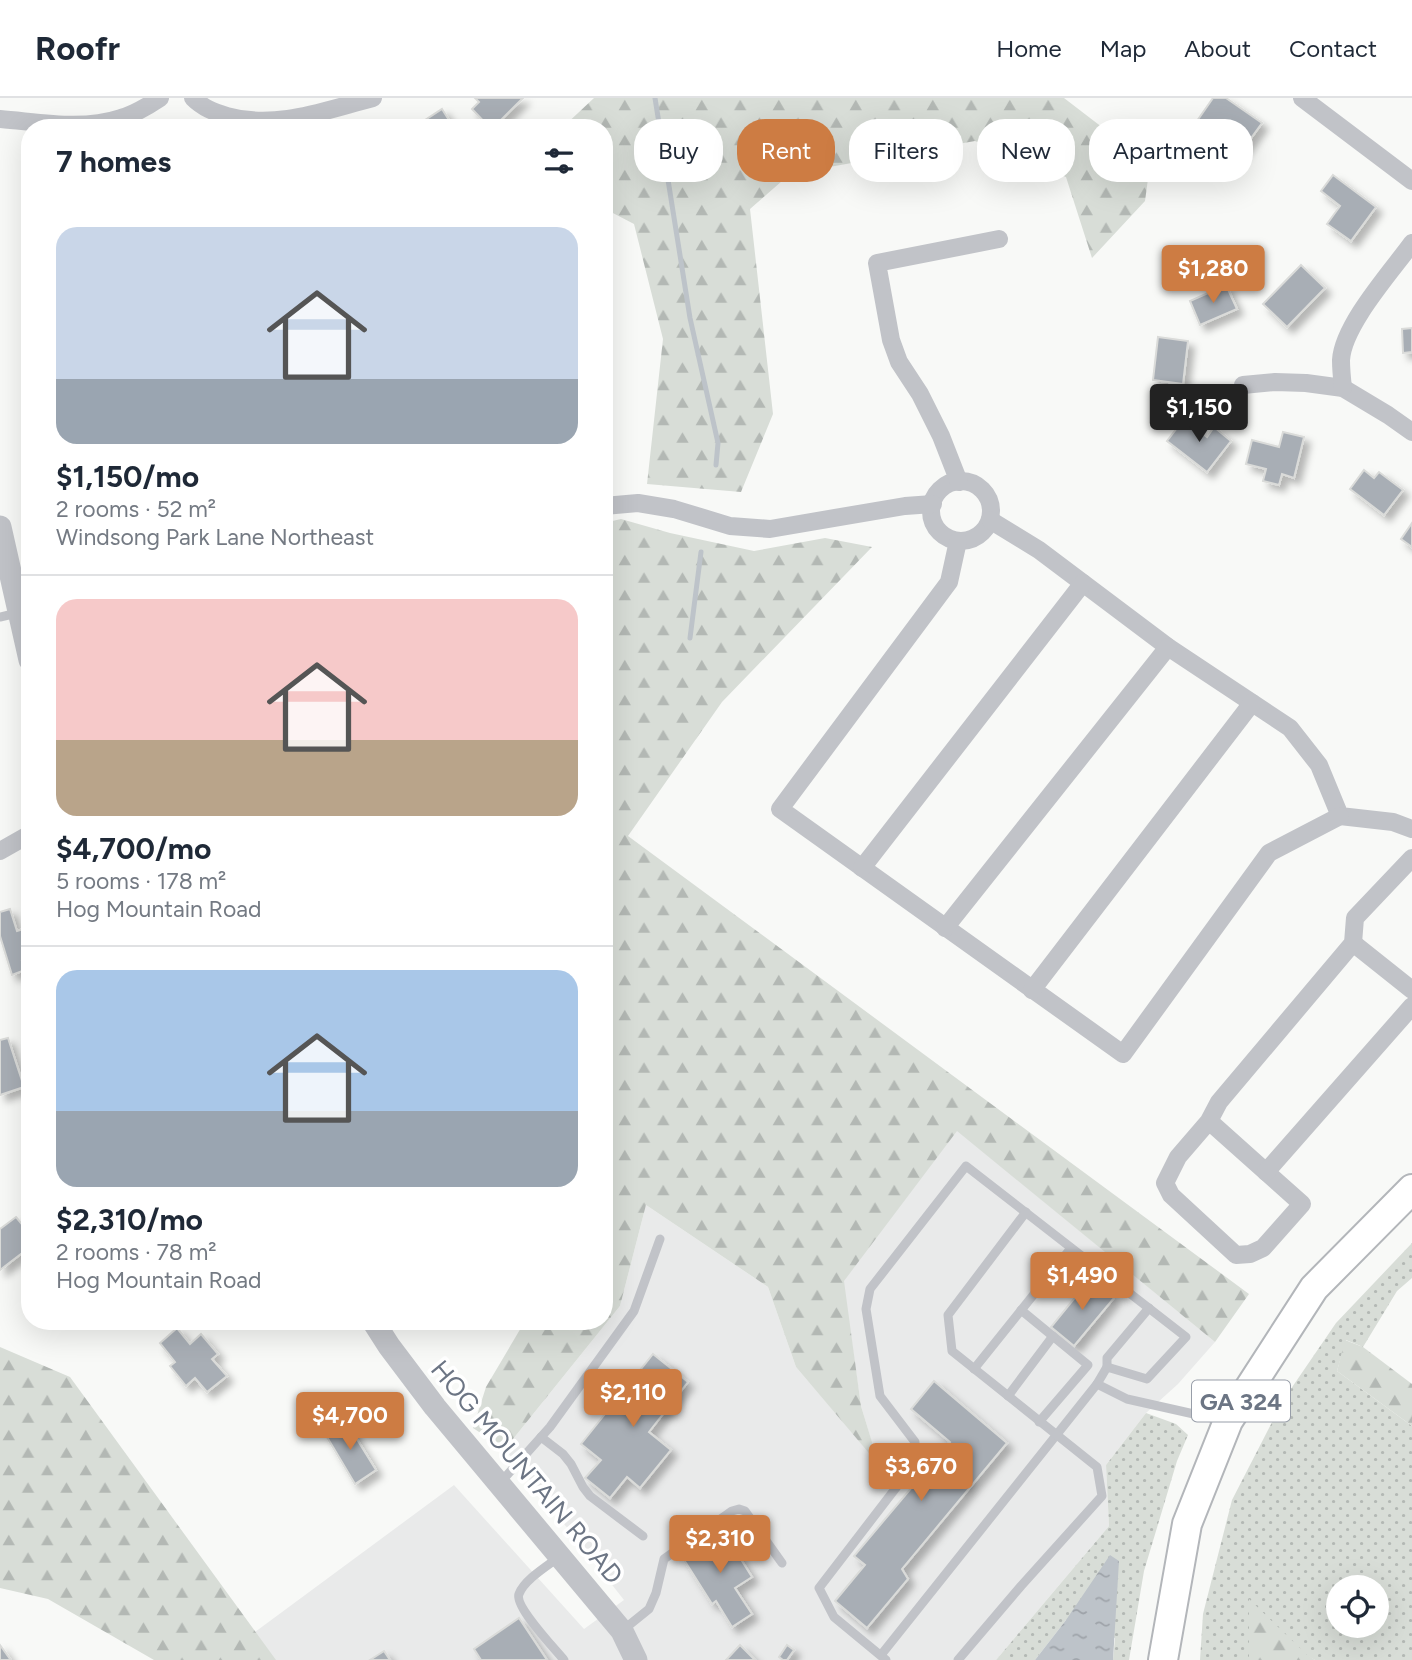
<!DOCTYPE html>
<html lang="en">
<head>
<meta charset="utf-8">
<style>
	body { margin:0; font-family:Figtree,sans-serif; background:#f6f6f7; color:#1f2937; height:100vh; display:flex; flex-direction:column; font-size:26px; white-space:nowrap }
	* { box-sizing:border-box; margin:0 }
	p { font-size:23px; color:#747a83 }
	.icon { flex:none; width:38px; height:38px; fill:none; stroke:currentColor; stroke-width:2; stroke-linecap:round; stroke-linejoin:round }
	.map { position:relative; flex:1; overflow:hidden }
	.drawer { position:absolute; left:21px; top:21px; width:592px; height:1211px; display:flex; flex-direction:column; background:#fff; border-radius:28px; box-shadow:0 7px 28px #0002 }
	.drawer>* { flex:none }
	.banner { position:absolute; left:634px; top:21px; width:665px; height:63px; display:flex; gap:14px }
	.tools { position:absolute; left:1326px; top:1477px; display:grid; gap:14px }
	.tools a { display:grid; place-items:center; width:63px; height:63px; border-radius:50%; background:#fff; box-shadow:0 7px 28px #0002; font-size:35px }
	.price { position:absolute; translate:-50% -60px; padding:0 16px; border-radius:7px; background:#cd7c43; color:#fff; font-size:23px; line-height:46px; filter:drop-shadow(0 2px 4px #0008) }
	.price::after { content:''; position:absolute; left:50%; top:42px; width:21px; height:16px; margin-left:-10px; background:inherit; clip-path:polygon(0 0,100% 0,50% 100%) }
	.price.active { background:#222; color:#fff }
	ul { padding:0; list-style:none }
	li { display:grid; align-content:center; gap:14px; height:371px; padding:0 35px }
	li+li { border-top:2px solid #e0e1e3 }
	li span { display:grid; place-items:center; height:217px; border-radius:21px; color:#555 }
	li>.icon { margin-inline-start:auto }
	span .icon { width:126px; height:126px; fill:#fffc; stroke-width:1 }
	li b { font-size:30px }
	h2 { display:flex; justify-content:space-between; align-items:center; height:84px; padding:0 35px; font-size:30px }
	.tag { padding:0 24px; border-radius:28px; background:#fff; box-shadow:0 7px 28px #0002; font-size:24px; line-height:63px }
	.tag.active { background:#cd7c43; color:#fff }
	header { display:flex; align-items:center; gap:42px; box-sizing:border-box; height:98px; padding:0 35px; background:#fff; border-bottom:2px solid #e0e1e3 }
	header strong { font-size:33px }
	nav { display:flex; gap:38px; margin-inline-start:auto; font-size:24px }
	.map>svg:first-child { display:block }
</style>
</head>
<body>
<header>
<strong>Roofr</strong>
<nav><a>Home</a><a>Map</a><a>About</a><a>Contact</a></nav>
</header>
<div class="map">
<svg width="1412" height="1562" viewBox="0 0 1412 1562">
	<defs>
		<pattern id="grass-dots" width="8" height="8" patternUnits="userSpaceOnUse" patternTransform="scale(1.75)"><rect width="8" height="8" fill="#d8ddd7"/><path d="M2 2h.1M6 6h.1" fill="none" stroke="#b3b8b4" stroke-width="1.8" stroke-linecap="round"/></pattern>
		<pattern id="forest-firs" width="22" height="20" patternUnits="userSpaceOnUse" patternTransform="scale(1.75)"><rect width="22" height="20" fill="#d8ddd7"/><path d="M5 1l3.5 6h-7zM16 11l3.5 6h-7z" fill="#b3b8b4"/></pattern>
		<pattern id="water-ripples" width="26" height="14" patternUnits="userSpaceOnUse" patternTransform="scale(1.75)"><rect width="26" height="14" fill="#bdc3c9"/><path d="M2 4q2-2 4 0t4 0M15 11q2-2 4 0t4 0" fill="none" stroke="#9ea3a9"/></pattern>
		<filter id="shadow"><feDropShadow dx="6" dy="6" stdDeviation="3.5" flood-color="#0004"/></filter>
	</defs>
	<rect width="100%" height="100%" fill="#f8f9f7"/>
	<path fill="#e9eaea" d="M957 1032 1215 1244 1178 1286 1146 1315 1106 1367 1109 1428 996 1562H275L255 1534 454 1387 584 1531 624 1502 505 1351 620 1208 646 1107 768 1189 796 1269 878 1365 861 1308 843 1183Z"/>
	<g fill="url(#grass-dots)" fill-rule="evenodd">
		<path d="M1412 1145V1180L1397 1193 1363 1249 1346 1242 1337 1273 1412 1328V1562H1315L1306 1557 1249 1502V1562H1200L1203 1516 1232 1402 1284 1301 1336 1225ZM1339 1489H1377V1528H1339Z"/>
		<path d="M1146 1315 1176 1326 1188 1337 1177 1363 1144 1473 1129 1562H1113L1115 1540 1066 1522 1035 1562H996L1109 1428 1106 1367Z"/>
	</g>
	<g fill="url(#forest-firs)">
		<path d="M594 0H1064L1150 66 1145 103 1092 160 1066 79 975 43 790 76 750 111 773 316 741 394 647 386 663 241 634 126 609 113 604 115V30H562Z"/>
		<path d="M621 421 670 435 754 453 825 440 872 449 722 604 628 738 1249 1196 1215 1244 957 1033 844 1183 861 1308 879 1367 796 1269 768 1189 646 1107 620 1208 505 1351 473 1330 486 1289 525 1223H604V425Z"/>
		<path d="M1345 1242 1363 1249 1412 1286V1328L1337 1273Z"/>
		<path d="M0 1249 70 1279 276 1562H154L48 1501 0 1490Z"/>
		<path d="M1249 1501 1306 1556 1315 1562H1249Z"/>
	</g>
	<path fill="url(#water-ripples)" d="M1110 1457 1119 1463 1113 1562H1035L1066 1522Z"/>
	<g fill="none" stroke-linecap="round" stroke-linejoin="round">
		<g stroke="#bdc3c9" stroke-width="5">
			<path d="M655 0 690 220 718 345 716 367"/>
			<path d="M690 540 701 454"/>
		</g>
	</g>
	<g fill="#a8aeb5" stroke="#dadbd9" stroke-width="2" filter="url(#shadow)">
		<path d="M475 0H523L493 30H490L472 11 479 4Z"/>
		<path d="M1213 0H1226L1262 25 1241 54 1197 23Z"/>
		<path d="M442 11 454 30H413Z"/>
		<path d="M1333 77 1376 109 1351 143 1327 126 1340 108 1321 93Z"/>
		<path d="M1301 167 1325 190 1287 229 1263 206Z"/>
		<path d="M1226 187 1237 211 1200 227 1190 203Z"/>
		<path d="M1412 230V254L1403 255 1402 231Z"/>
		<path d="M1158 239 1188 243 1183 286 1153 282Z"/>
		<path d="M1184 321 1207 339 1214 329 1231 343 1207 374 1167 343Z"/>
		<path d="M1283 334 1304 339 1294 380 1282 376 1279 387 1263 383 1266 371 1246 366 1252 342 1279 349Z"/>
		<path d="M1364 372 1374 380 1379 374 1403 392 1384 417 1350 391Z"/>
		<path d="M1412 425V449L1401 441Z"/>
		<path d="M10 811 17 833 30 829V861L22 863 25 872 12 877 0 838V814Z"/>
		<path d="M8 940 24 989 0 997V942Z"/>
		<path d="M16 1119 30 1136V1149L0 1172V1131Z"/>
		<path d="M1090 1181 1114 1200 1074 1248 1051 1229Z"/>
		<path d="M177 1230 190 1246 201 1236 218 1256 212 1261 227 1278 207 1294 195 1280 186 1288 170 1268 175 1264 160 1245Z"/>
		<path d="M653 1256 688 1284 649 1334 671 1352 640 1390 627 1379 610 1400 585 1380 601 1362 581 1346Z"/>
		<path d="M934 1283 1007 1345 902 1471 908 1481 867 1530 835 1503 865 1467 854 1458 950 1344 911 1311Z"/>
		<path d="M345 1322 376 1372 355 1386 324 1334Z"/>
		<path d="M722 1431 752 1479 735 1490 752 1516 732 1529 716 1503 712 1506 681 1457Z"/>
		<path d="M519 1520 547 1562H481L474 1551Z"/>
		<path d="M0 1547 10 1561 9 1562H0Z"/>
		<path d="M740 1547 755 1562H726Z"/>
		<path d="M787 1547 794 1552 787 1562H783L779 1559Z"/>
		<path d="M384 1553 390 1562H370Z"/>
	</g>
	<g fill="none" stroke-linecap="round" stroke-linejoin="round">
		<defs>
			<path id="primary" d="M1163 1562 1187 1426 1228 1323 1314 1190 1412 1091"/>
		</defs>
		<use href="#primary" stroke="#b3b6ba" stroke-width="32"/>
		<g stroke="#c1c3c8" stroke-width="9">
			<path d="M0 519 17 515"/>
			<path d="M1021 1212 1088 1267 1039 1324"/>
			<path d="M1107 1269V1260L1149 1210"/>
			<path d="M974 1271 1071 1150"/>
			<path d="M1008 1298 1053 1238"/>
			<path d="M541 1339 563 1356 571 1366 583 1389 590 1398 643 1438"/>
			<path d="M500 1385 550 1329 634 1213 660 1141"/>
			<path d="M559 1459C547 1468 524 1482 519 1496 514 1508 555 1551 564 1562"/>
			<path d="M623 1532 649 1511 656 1495 664 1461 732 1413 739 1411 745 1413 782 1465"/>
			<path d="M881 1557 1097 1286"/>
			<path d="M886 1562 834 1519 819 1490 915 1365V1344L880 1298 866 1211 870 1191 966 1068 1186 1239 1147 1281 1107 1269 1097 1286 1127 1301 1225 1323"/>
			<path d="M958 1562 1021 1488 1102 1398 1097 1369 952 1253 948 1217 1026 1114"/>
		</g>
		<g stroke="#c1c3c8" stroke-width="18">
			<path d="M193 0C203 10 214 14 227 18 276 32 326 12 373 0"/>
			<path d="M1302 0 1412 83"/>
			<path d="M0 21C39 24 82 33 121 20 135 16 148 8 160 0"/>
			<path d="M1243 287 1275 284 1306 285 1343 290 1388 317 1412 334"/>
			<path d="M1343 290C1342 281 1341 271 1341 262 1343 227 1391 174 1412 145"/>
			<circle cx="961" cy="413" r="30"/>
			<path d="M959 384 941 338 920 296 899 264 891 242 877 165 999 141"/>
			<path d="M604 408 638 405 674 411 730 428 770 431 905 408 933 406"/>
			<path d="M990 422 1039 452 1168 549 1290 630 1319 667 1340 718 1393 724 1412 731"/>
			<path d="M958 443 949 484 780 711 1123 956 1269 755 1340 718"/>
			<path d="M0 753 30 736"/>
			<path d="M862 770 1083 485"/>
			<path d="M945 830 1168 549"/>
			<path d="M1353 845 1412 892"/>
			<path d="M1032 892 1252 605"/>
			<path d="M1209 1023 1302 1106 1263 1150 1250 1156 1236 1157 1171 1097 1165 1085 1178 1059 1209 1023 1219 1004 1353 845 1355 820 1412 760"/>
			<path d="M1266 1074 1412 908"/>
		</g>
		<g stroke="#c1c3c8" stroke-width="23">
			<path d="M0 429 30 562"/>
			<path d="M373 1223 389 1248 435 1309 622 1533 636 1562"/>
		</g>
		<use href="#primary" stroke="#fff" stroke-width="28"/>
	</g>
	<g text-anchor="middle" dominant-baseline="central" stroke-width="7" stroke-linejoin="round" paint-order="stroke">
		<rect fill="#fff" stroke="#989ea9" stroke-width="2" x="1192" y="1282.5" width="98" height="41" rx="5"/>
		<g font-size="24" font-weight="bold" fill="#6c7584">
			<text x="1241" y="1303">GA 324</text>
		</g>
		<g font-size="26" fill="#6c7584" stroke="#fff">
			<text transform="translate(527 1374) rotate(50)">HOG MOUNTAIN ROAD</text>
		</g>
	</g>
</svg>
<div class="tools">
<a><svg class="icon" aria-label="locate" viewBox="0 0 24 24"><circle cx="12" cy="12" r="6"/><path d="M12 2v4M12 18v4M2 12h4M18 12h4"/></svg></a>
</div>
<b class="price" style="left:1213px;top:207px">$1,280</b>
<b class="price active" style="left:1199px;top:346px">$1,150</b>
<b class="price" style="left:1082px;top:1214px">$1,490</b>
<b class="price" style="left:633px;top:1331px">$2,110</b>
<b class="price" style="left:350px;top:1354px">$4,700</b>
<b class="price" style="left:921px;top:1405px">$3,670</b>
<b class="price" style="left:720px;top:1477px">$2,310</b>
<div class="banner">
<a class="tag">Buy</a>
<a class="tag active">Rent</a>
<a class="tag">Filters</a>
<a class="tag">New</a>
<a class="tag">Apartment</a>
</div>
<section class="drawer">
<h2>7 homes<svg class="icon" aria-label="filters" viewBox="0 0 24 24"><path d="M4 7h16M4 17h16"/><circle cx="9" cy="7" r="2"/><circle cx="15" cy="17" r="2"/></svg></h2>
<ul>
<li><span style="background:linear-gradient(#c9d6e8 70%,#9aa5b1 0)"><svg class="icon" aria-label="home" viewBox="0 0 24 24"><path d="M3 11l9-7 9 7M6 9v11h12V9"/></svg></span><div><b>$1,150/mo</b><p>2 rooms · 52 m²</p><p>Windsong Park Lane Northeast</p></div></li>
<li><span style="background:linear-gradient(#f6c9c9 65%,#b9a48a 0)"><svg class="icon" aria-label="home" viewBox="0 0 24 24"><path d="M3 11l9-7 9 7M6 9v11h12V9"/></svg></span><div><b>$4,700/mo</b><p>5 rooms · 178 m²</p><p>Hog Mountain Road</p></div></li>
<li><span style="background:linear-gradient(#a9c7e8 65%,#9aa5b1 0)"><svg class="icon" aria-label="home" viewBox="0 0 24 24"><path d="M3 11l9-7 9 7M6 9v11h12V9"/></svg></span><div><b>$2,310/mo</b><p>2 rooms · 78 m²</p><p>Hog Mountain Road</p></div></li>
</ul>
</section>
</div>
</body>
</html>
